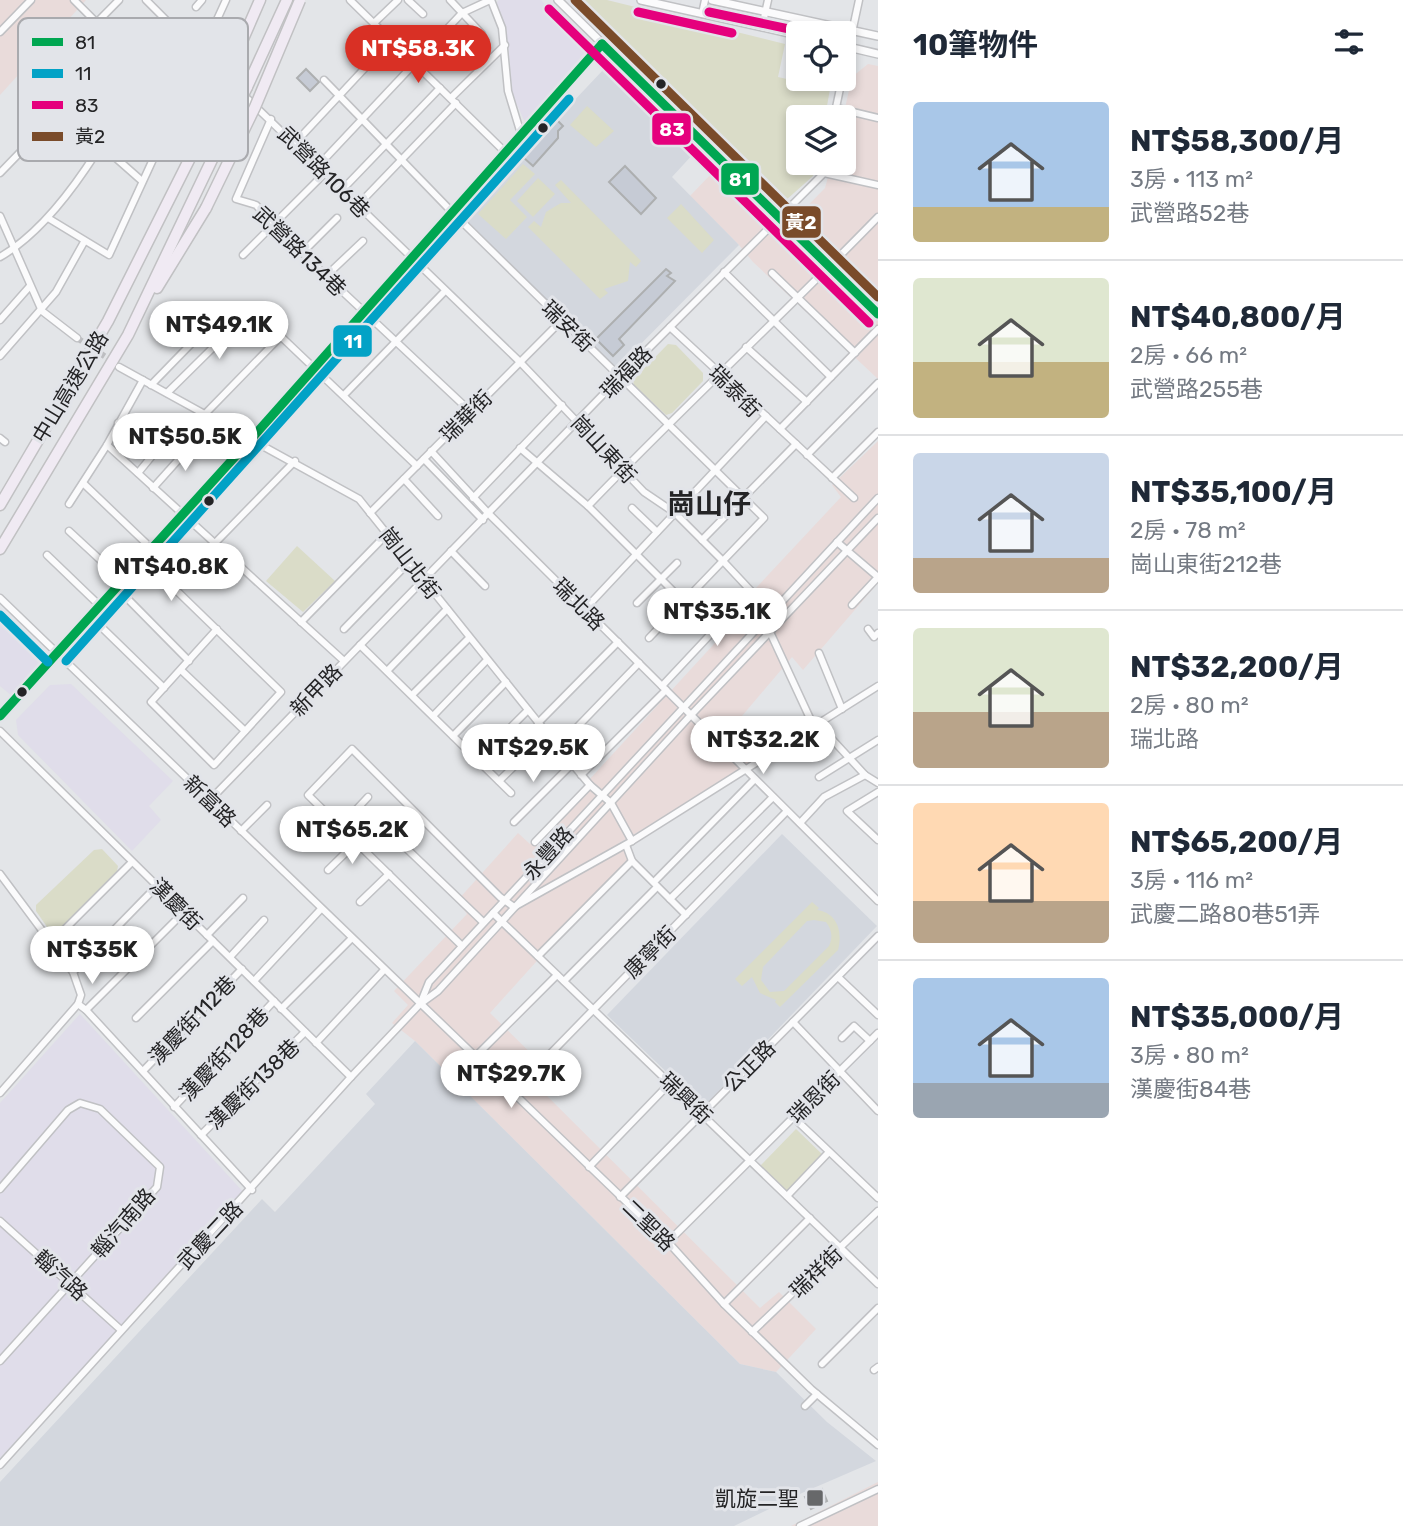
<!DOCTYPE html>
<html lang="zh-TW">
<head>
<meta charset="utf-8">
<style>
	body { margin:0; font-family:Rubik,"Noto Sans TC",sans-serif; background:#f2f2f3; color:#1f2937; height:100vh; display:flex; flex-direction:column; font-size:26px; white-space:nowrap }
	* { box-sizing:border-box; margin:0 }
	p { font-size:23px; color:#747a83 }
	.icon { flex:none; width:38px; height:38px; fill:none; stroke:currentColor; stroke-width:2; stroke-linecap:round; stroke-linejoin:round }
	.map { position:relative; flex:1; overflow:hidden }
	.side { display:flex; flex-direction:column; background:#fff; width:525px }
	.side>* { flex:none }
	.controls { position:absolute; left:786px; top:21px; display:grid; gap:14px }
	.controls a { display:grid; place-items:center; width:70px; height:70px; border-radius:7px; background:#fff; box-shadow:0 4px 10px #0003; font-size:35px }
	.price { position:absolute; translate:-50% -60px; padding:0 16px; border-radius:24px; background:#fff; color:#222; font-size:23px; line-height:46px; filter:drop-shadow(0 2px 4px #0008) }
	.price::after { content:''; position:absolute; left:50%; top:42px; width:21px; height:16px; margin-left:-10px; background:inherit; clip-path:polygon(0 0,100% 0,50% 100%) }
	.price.current { background:#d93025; color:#fff }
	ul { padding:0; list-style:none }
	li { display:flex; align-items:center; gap:21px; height:175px; padding:0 35px }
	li+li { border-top:2px solid #e0e1e3 }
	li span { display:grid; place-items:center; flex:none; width:196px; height:140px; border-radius:7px; color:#555 }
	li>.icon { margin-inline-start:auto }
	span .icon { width:84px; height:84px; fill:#fffc; stroke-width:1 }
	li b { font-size:30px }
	h2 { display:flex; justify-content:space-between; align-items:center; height:84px; padding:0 35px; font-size:30px }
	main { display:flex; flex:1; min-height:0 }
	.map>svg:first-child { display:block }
</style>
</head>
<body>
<main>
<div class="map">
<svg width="878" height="1526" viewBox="0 0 878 1526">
	<rect width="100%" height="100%" fill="#e3e5e8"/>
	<g fill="#e9dbda">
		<path d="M0 0H86L0 95Z"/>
		<path d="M868 64 878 66V379L753 262 739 245 690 196 713 172 779 235 825 188 832 163H844L843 117 852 77Z"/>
		<path d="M878 441V583L803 670 792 657 742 716 758 758 729 779 619 843 629 859 490 1013 547 1069 534 1083 760 1308 779 1292 816 1329 776 1372 740 1364 415 1041 392 1023 408 1005 394 991 467 914 457 901 518 833 530 844 749 606 756 588 841 497 832 485Z"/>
		<path d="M878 1482V1526H791Z"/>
	</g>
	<g fill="#e0ddea">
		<path d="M499 0H541L588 49 525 122 512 94 508 41 495 4Z"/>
		<path d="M0 612 44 658 12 696 0 686Z"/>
		<path d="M71 684 173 781 149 806 161 820 132 851 18 735 16 720 50 685Z"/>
		<path d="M80 1014 246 1195 0 1458V1103Z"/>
	</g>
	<g fill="#d3d7de">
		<path d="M604 69 695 152 672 177 739 245 617 368 462 219Z"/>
		<path d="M782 834 877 926 703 1107 607 1015Z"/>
		<path d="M415 1041 740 1364 776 1372 827 1422 876 1461 802 1493 734 1526H0V1482L262 1199 275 1212 375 1104 366 1094Z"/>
	</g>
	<g fill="#dadcc8" fill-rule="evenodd">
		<path d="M582 0H607L785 44 778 77 830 89 825 117H798V163H816L813 176 776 209 576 9Z"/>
		<path d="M587 106 614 131 596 147 570 125Z"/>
		<path d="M523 164 535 174 510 200 527 217 506 239 478 214Z"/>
		<path d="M538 178 555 194 533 217 517 201Z"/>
		<path d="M561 180 641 261 636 267 630 262 628 281 604 289 608 293 600 299 528 227 534 221 541 227 546 212 561 203H571L555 185Z"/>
		<path d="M681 204 714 240 702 253 667 218Z"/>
		<path d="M668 344 676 345 703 373V381L672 413 666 415 634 385 633 380Z"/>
		<path d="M297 546 335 581 303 612 266 581Z"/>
		<path d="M102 849 118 866 117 871 57 933 52 934 36 911V905L94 850Z"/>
		<path d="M812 902 819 908 817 910C837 913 843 931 838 950L780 1007 775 1002 776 1000 760 993 752 977 742 986 735 979ZM814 920 826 922C832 930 833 937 829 946L784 991 770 992 761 980 763 967 807 921Z"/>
		<path d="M796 1129 824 1156 787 1193 760 1166Z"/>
	</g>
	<g fill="#c6cbd5" stroke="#adafb0" stroke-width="2">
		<path d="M306 69 319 82 310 91 297 78Z"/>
		<path d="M556 119 563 126 558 131V138L533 166 524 158Z"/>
		<path d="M625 166 656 198 641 214 609 182Z"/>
		<path d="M666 269 671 273 667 276 675 281 619 339 624 345 613 356 596 339Z"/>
		<path d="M822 1489 827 1501 811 1509 805 1497Z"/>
	</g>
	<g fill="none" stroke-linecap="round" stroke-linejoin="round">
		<path stroke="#bdbec1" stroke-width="6" stroke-dasharray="6 3" stroke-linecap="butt" d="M77 338 115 363"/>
		<defs>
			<g id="minor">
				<path d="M74 0 144 70"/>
				<path d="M350 0 505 152"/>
				<path d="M408 0 423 14"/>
				<path d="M450 0 482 34"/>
				<path d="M491 0 502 28 508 91 521 134"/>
				<path d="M196 7 202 0"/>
				<path d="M702 14 705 0"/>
				<path d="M169 23 520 362 644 492 675 513 723 561 751 591 814 727"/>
				<path d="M374 23 398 0"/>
				<path d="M762 27 768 0"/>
				<path d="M0 32 31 0"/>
				<path d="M844 70 859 0"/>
				<path d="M40 80 119 0"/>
				<path d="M324 80 452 212 764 518 649 638"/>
				<path d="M451 98 505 45"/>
				<path d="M178 105 226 0"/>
				<path d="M836 108 878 118"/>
				<path d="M834 117 842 79"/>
				<path d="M271 119 236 199 256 205 326 276 471 412"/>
				<path d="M295 143 391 40"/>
				<path d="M100 144 142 181"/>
				<path d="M318 166 462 13 490 0"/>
				<path d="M0 173 63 108"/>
				<path d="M824 173 878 185"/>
				<path d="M342 190 440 88"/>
				<path d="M358 205 456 103"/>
				<path d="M0 216 42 311 77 338"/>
				<path d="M48 218 109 255 178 105 136 83"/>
				<path d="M302 253 337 218"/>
				<path d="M243 255 325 173"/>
				<path d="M0 257C73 215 129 96 169 23L146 0"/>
				<path d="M724 272 831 377"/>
				<path d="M772 273 855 353"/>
				<path d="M326 276 363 241"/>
				<path d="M0 320 30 286"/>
				<path d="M746 347 807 402"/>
				<path d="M0 356 56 292 84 242"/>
				<path d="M119 367 359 499 558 747 590 785 611 803 632 841"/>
				<path d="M151 385 221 313"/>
				<path d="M167 393 252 309 417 466"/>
				<path d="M344 395 445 291"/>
				<path d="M205 414 281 336"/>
				<path d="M766 416 854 498"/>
				<path d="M118 423 156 451 138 473"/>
				<path d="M780 429 878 329"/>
				<path d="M0 438 5 442"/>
				<path d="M107 445 344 661"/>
				<path d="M520 448 588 506"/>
				<path d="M431 451 489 514 878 901"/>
				<path d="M807 455 878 383"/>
				<path d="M424 459 483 520"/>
				<path d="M832 478 878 432"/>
				<path d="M404 479 438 516"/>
				<path d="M83 483 151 548"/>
				<path d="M153 488 196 440"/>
				<path d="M473 498 562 405"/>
				<path d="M69 504 107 445 143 380"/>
				<path d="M632 508 657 532"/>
				<path d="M370 513 562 320"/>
				<path d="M69 531 122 580"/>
				<path d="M702 540 796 444"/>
				<path d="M837 542 878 577 852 605"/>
				<path d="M215 543 295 461"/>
				<path d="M451 551 485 586"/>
				<path d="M47 555 99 605"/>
				<path d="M142 557 281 692 214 765 151 702 217 629"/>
				<path d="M116 587 189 661"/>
				<path d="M0 598 668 1242 724 1304 811 1389 878 1445"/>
				<path d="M684 602 588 506C683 407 783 315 878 217"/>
				<path d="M637 603 677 563"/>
				<path d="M585 609 766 416 670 327"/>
				<path d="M90 616 164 688"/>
				<path d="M301 622 387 534"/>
				<path d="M344 629 409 562"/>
				<path d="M868 629 874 637 878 633"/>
				<path d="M360 645 511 793"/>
				<path d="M819 653 842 709"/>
				<path d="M181 670 245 731"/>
				<path d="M387 671 447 609"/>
				<path d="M662 686 751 591"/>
				<path d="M412 695 469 638"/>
				<path d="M0 716 252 438 602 44"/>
				<path d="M433 716 487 660"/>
				<path d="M538 723 618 642"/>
				<path d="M818 724 865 775 878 783"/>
				<path d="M0 731 351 1077"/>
				<path d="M453 736 506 682"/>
				<path d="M558 747 639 663"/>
				<path d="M478 760 528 710"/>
				<path d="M581 775 666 690"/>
				<path d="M819 777 878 740"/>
				<path d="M499 781 547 734"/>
				<path d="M878 792 847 811 878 840"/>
				<path d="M209 801 620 377 824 173 826 163"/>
				<path d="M514 822 572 764"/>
				<path d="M800 823 824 797 865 775"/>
				<path d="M341 826 368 797"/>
				<path d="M241 831 267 805"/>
				<path d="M305 836 327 813"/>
				<path d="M535 842 590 785"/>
				<path d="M626 845 632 861 686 915"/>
				<path d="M328 870 378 821 483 922"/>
				<path d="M0 874 73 972 81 995 78 1004 0 1093"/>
				<path d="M654 882 755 779"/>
				<path d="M670 899 773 797"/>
				<path d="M360 902 389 874"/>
				<path d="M493 913 878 1284"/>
				<path d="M207 935 243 898"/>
				<path d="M52 942 132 862"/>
				<path d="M462 946 308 795 352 749 500 897 514 907 632 841 878 686"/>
				<path d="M538 956 632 861"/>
				<path d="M230 957 264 920"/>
				<path d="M73 972 157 886"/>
				<path d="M838 977 878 1015"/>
				<path d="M254 981 321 909"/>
				<path d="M564 981 657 887"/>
				<path d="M421 1002 429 982 878 498"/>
				<path d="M78 1004 86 1010 252 1190"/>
				<path d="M281 1009 352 938"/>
				<path d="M86 1010 184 912"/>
				<path d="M136 1018 213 941"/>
				<path d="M793 1022 878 1111"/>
				<path d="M842 1038 854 1026 870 1041"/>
				<path d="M316 1043 384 970"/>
				<path d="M475 1057 557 975"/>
				<path d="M143 1071 242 969"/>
				<path d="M512 1093 787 811"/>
				<path d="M174 1107 274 1001"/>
				<path d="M793 1117 878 1198"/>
				<path d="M201 1135 305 1032"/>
				<path d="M589 1167 670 1083"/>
				<path d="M0 1189 68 1110 80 1103 100 1109 160 1167 157 1187 0 1361"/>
				<path d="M787 1196 828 1153"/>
				<path d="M620 1197 878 936"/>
				<path d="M0 1221 121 1330"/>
				<path d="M668 1242 878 1033"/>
				<path d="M724 1304 810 1218"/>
				<path d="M752 1332 878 1211"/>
				<path d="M822 1364 878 1308"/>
				<path d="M874 1370 878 1367"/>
				<path d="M805 1406 817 1394"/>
				<path d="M0 1465 351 1077 420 1004 438 991 691 715 878 518"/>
				<path d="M800 1526 878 1489"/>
			</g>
			<g id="tertiary">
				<path d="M558 0 878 314"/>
				<path d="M641 0 798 35"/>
				<path d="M712 0 878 36"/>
				<path d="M844 46 878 54"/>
			</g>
			<g id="motorway">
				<path d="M229 71 260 0"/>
				<path d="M247 87 287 0"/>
				<path d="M157 288 206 208"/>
				<path d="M0 505 108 321 189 160 224 82"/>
				<path d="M0 549 128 335 241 99"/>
			</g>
		</defs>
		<use href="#minor" stroke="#c0c1c4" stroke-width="9"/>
		<use href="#tertiary" stroke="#c0c1c4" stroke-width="10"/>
		<use href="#motorway" stroke="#c1c1c3" stroke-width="13"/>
		<use href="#minor" stroke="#fbfbfc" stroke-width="6"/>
		<use href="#tertiary" stroke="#fbfbfc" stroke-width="7"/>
		<use href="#motorway" stroke="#f0eaf3" stroke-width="10"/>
		<defs>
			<g id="motorway-bridge">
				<path d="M224 82 229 71"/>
				<path d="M241 99 247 87"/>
				<path d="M206 208 255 107 300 0"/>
			</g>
		</defs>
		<use href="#motorway-bridge" stroke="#c1c1c3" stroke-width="13" stroke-linecap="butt"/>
		<use href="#motorway-bridge" stroke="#f0eaf3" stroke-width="10"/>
		<defs>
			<g id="bus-1">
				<path d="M602 44 878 314"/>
				<path d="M0 716 252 438 602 44"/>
			</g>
			<g id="bus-2">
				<path d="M0 615 48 662"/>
				<path d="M66 661 569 99"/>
			</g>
			<g id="bus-3">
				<path d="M549 9 869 323"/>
				<path d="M638 12 732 33"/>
				<path d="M709 12 808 33"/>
			</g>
			<path id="bus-4" d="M575 0 878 297"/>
		</defs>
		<use href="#bus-1" stroke="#e2e4e9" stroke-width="14"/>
		<use href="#bus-2" stroke="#e2e4e9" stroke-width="14"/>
		<use href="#bus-3" stroke="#e2e4e9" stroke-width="14"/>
		<use href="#bus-4" stroke="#e2e4e9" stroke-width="14"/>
		<use href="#bus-1" stroke="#00a651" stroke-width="9"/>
		<use href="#bus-2" stroke="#02a2c6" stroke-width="9"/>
		<use href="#bus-3" stroke="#e5007d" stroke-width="9"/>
		<use href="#bus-4" stroke="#7a4b2a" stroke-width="9"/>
	</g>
	<g fill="#242426" stroke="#e2e4e9" stroke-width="2.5">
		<circle cx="661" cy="84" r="6"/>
		<circle cx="543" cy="128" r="6"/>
		<circle cx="209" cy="501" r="6"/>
		<circle cx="22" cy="692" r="6"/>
	</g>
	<rect fill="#67686a" stroke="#e2e4e9" stroke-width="2.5" x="806" y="1489" width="18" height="18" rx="3.5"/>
	<g text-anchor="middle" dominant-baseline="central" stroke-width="6" stroke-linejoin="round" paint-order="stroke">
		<g font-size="21" fill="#242426" stroke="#e2e4e9">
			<text transform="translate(324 172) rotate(45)">武營路106巷</text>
			<text transform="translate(300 251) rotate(44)">武營路134巷</text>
			<text transform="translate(568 326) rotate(44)">瑞安街</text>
			<text transform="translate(626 372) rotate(-46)">瑞福路</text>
			<text transform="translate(70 387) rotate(-59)">中山高速公路</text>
			<text transform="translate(735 391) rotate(45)">瑞泰街</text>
			<text transform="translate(466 416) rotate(-45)">瑞華街</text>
			<text transform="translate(604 449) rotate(47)">崗山東街</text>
			<text transform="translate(410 563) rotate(52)">崗山北街</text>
			<text transform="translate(579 604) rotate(45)">瑞北路</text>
			<text transform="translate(316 690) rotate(-46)">新甲路</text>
			<text transform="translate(210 801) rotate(44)">新富路</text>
			<text transform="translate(548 853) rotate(-48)">永豐路</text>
			<text transform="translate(176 904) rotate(45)">漢慶街</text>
			<text transform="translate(650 952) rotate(-45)">康寧街</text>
			<text transform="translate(192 1020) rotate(-46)">漢慶街112巷</text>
			<text transform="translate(224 1054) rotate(-47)">漢慶街128巷</text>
			<text transform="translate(749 1066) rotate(-45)">公正路</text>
			<text transform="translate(253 1084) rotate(-44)">漢慶街138巷</text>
			<text transform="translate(814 1097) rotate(-45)">瑞恩街</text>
			<text transform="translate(686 1098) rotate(44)">瑞興街</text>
			<text transform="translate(123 1223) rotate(-49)">輜汽南路</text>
			<text transform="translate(649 1225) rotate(44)">二聖路</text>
			<text transform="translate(210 1235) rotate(-47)">武慶二路</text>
			<text transform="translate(816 1272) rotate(-44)">瑞祥街</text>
			<text transform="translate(61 1275) rotate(42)">輜汽路</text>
		</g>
		<g font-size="21" fill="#242426" stroke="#e2e4e9" text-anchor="end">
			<text x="799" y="1498">凱旋二聖</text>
		</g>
		<g font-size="28" font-weight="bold" fill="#242426" stroke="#e2e4e9">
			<text x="709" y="504">崗山仔</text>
		</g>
	</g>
	<rect x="18" y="18" width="230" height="143" rx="10" fill="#e2e4e9" stroke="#a9aaae" stroke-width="2"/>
	<rect x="32" y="38" width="31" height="8" fill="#00a651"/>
	<rect x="32" y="69" width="31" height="9" fill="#02a2c6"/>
	<rect x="32" y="101" width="31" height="8" fill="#e5007d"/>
	<rect x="32" y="132" width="31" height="9" fill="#7a4b2a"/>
	<g font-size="19" fill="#242426">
		<text x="75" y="49">81</text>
		<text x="75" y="80">11</text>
		<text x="75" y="112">83</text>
		<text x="75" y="143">黃2</text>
	</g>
	<g stroke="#e2e4e9" stroke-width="2.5">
		<rect x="651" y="112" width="41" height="34" rx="7" fill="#e5007d"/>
		<rect x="720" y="162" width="40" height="34" rx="7" fill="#00a651"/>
		<rect x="781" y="205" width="41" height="34" rx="7" fill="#7a4b2a"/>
		<rect x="332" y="324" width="41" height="34" rx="7" fill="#02a2c6"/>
	</g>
	<g font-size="19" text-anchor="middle" font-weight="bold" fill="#fff">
		<text x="672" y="136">83</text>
		<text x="740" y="186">81</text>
		<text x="801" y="229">黃2</text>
		<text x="353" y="348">11</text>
	</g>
</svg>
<div class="controls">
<a><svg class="icon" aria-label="locate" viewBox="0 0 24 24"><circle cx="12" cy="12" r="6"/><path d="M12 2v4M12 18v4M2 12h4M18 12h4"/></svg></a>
<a><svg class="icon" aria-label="layers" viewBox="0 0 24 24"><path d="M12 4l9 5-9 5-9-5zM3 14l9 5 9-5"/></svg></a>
</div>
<b class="price current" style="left:418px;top:85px">NT$58.3K</b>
<b class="price" style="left:219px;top:361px">NT$49.1K</b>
<b class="price" style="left:185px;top:473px">NT$50.5K</b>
<b class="price" style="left:171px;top:603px">NT$40.8K</b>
<b class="price" style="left:717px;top:648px">NT$35.1K</b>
<b class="price" style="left:763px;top:776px">NT$32.2K</b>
<b class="price" style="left:533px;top:784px">NT$29.5K</b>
<b class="price" style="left:352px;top:866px">NT$65.2K</b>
<b class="price" style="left:92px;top:986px">NT$35K</b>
<b class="price" style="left:511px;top:1110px">NT$29.7K</b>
</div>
<section class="side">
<h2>10筆物件<svg class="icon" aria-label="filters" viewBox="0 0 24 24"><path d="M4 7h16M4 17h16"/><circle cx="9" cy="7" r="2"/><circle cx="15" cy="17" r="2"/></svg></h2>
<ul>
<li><span style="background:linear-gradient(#a9c7e8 75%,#c2b280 0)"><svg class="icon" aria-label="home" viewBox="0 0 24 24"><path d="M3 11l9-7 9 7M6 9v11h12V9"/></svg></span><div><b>NT$58,300/月</b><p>3房 · 113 m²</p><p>武營路52巷</p></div></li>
<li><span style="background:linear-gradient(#dfe7d0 60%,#c2b280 0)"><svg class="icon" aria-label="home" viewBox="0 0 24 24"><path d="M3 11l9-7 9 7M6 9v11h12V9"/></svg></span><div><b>NT$40,800/月</b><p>2房 · 66 m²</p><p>武營路255巷</p></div></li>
<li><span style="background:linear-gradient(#c9d6e8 75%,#b9a48a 0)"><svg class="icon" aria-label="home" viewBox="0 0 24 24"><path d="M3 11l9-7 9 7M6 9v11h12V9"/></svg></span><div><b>NT$35,100/月</b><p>2房 · 78 m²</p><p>崗山東街212巷</p></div></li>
<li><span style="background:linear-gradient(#dfe7d0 60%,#b9a48a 0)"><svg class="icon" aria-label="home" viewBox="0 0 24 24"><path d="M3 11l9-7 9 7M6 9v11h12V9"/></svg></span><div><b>NT$32,200/月</b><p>2房 · 80 m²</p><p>瑞北路</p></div></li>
<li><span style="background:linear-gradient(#ffd9b3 70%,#b9a48a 0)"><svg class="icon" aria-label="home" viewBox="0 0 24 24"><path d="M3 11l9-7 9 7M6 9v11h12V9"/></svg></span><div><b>NT$65,200/月</b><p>3房 · 116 m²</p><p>武慶二路80巷51弄</p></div></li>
<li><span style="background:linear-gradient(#a9c7e8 75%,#9aa5b1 0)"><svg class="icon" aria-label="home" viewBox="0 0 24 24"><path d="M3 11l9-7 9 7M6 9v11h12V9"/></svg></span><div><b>NT$35,000/月</b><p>3房 · 80 m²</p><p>漢慶街84巷</p></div></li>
</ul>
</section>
</main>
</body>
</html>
